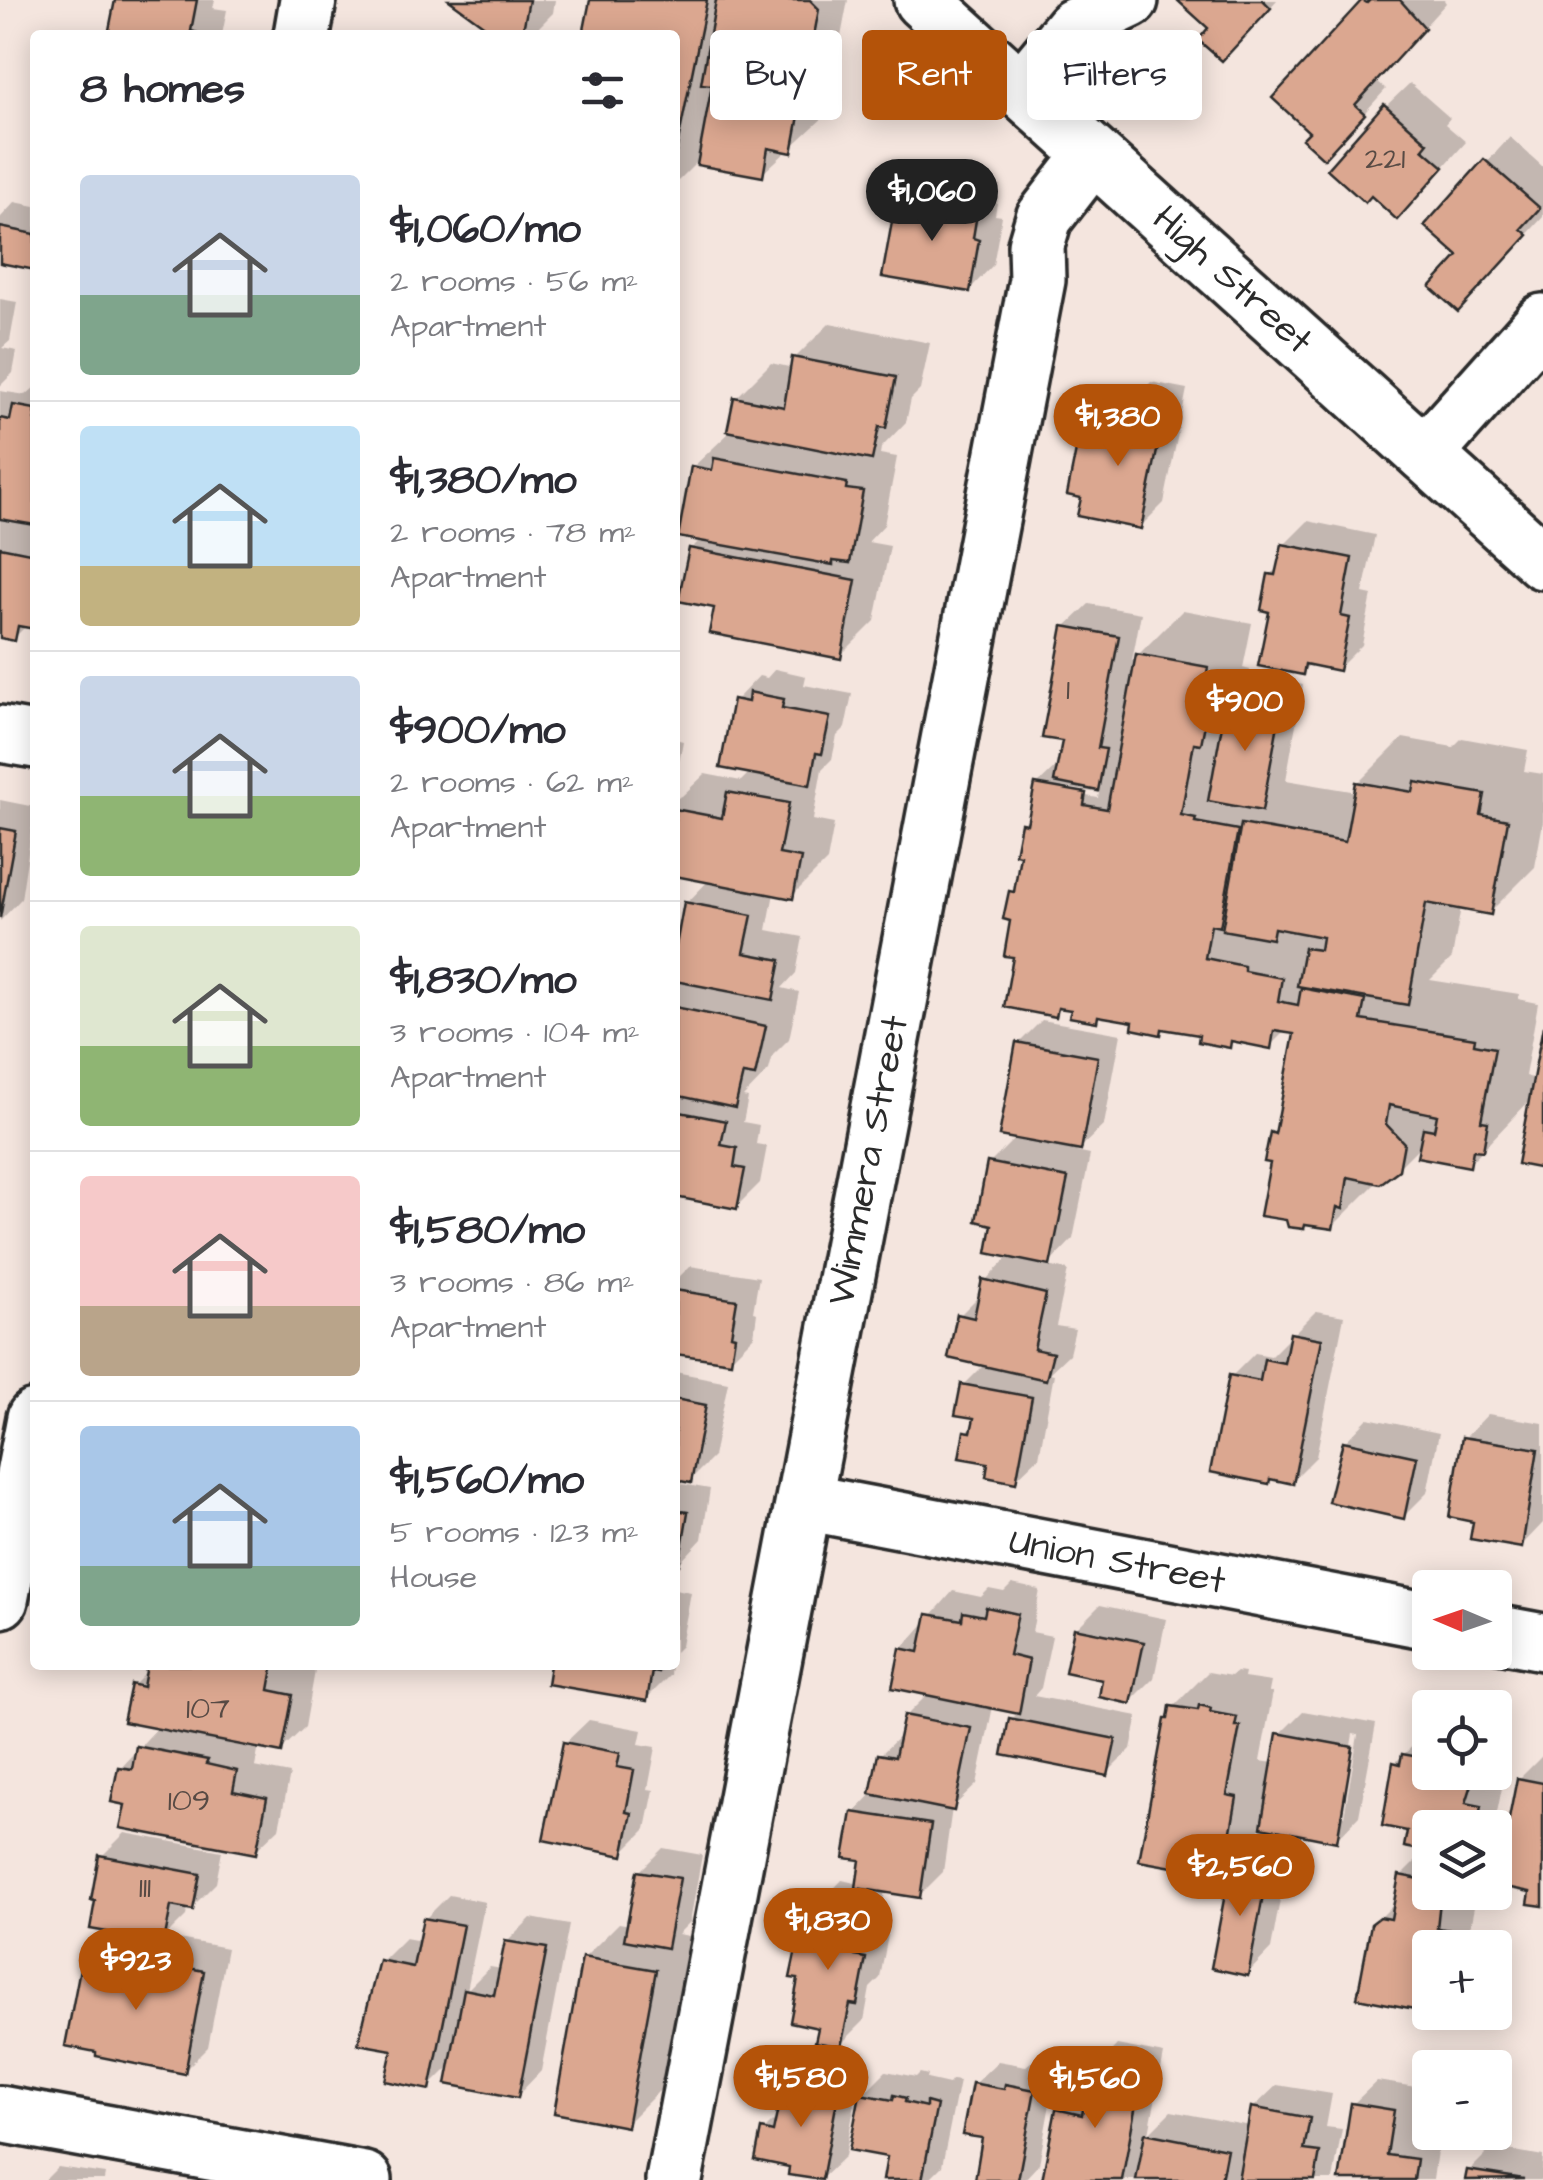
<!DOCTYPE html>
<html lang="en">
<head>
<meta charset="utf-8">
<style>
	body { margin:0; font-family:"Architects Daughter",sans-serif; background:#f7f7f7; color:#2b2b33; height:100vh; display:flex; flex-direction:column; font-size:38px; white-space:nowrap }
	* { box-sizing:border-box; margin:0 }
	p { font-size:32px; color:#7c7c81 }
	.icon { flex:none; width:55px; height:55px; fill:none; stroke:currentColor; stroke-width:2; stroke-linecap:round; stroke-linejoin:round }
	.map { position:relative; flex:1; overflow:hidden }
	.panel { position:absolute; left:30px; top:30px; width:650px; height:1640px; display:flex; flex-direction:column; background:#fff; border-radius:10px; box-shadow:0 5px 25px #0003 }
	.panel>* { flex:none }
	.top-card { position:absolute; left:710px; top:30px; width:682px; height:90px; display:flex; gap:20px }
	.needle { width:65px; rotate:272deg }
	.controls { position:absolute; left:1412px; top:1570px; display:grid; gap:20px }
	.controls a { display:grid; place-items:center; width:100px; height:100px; border-radius:10px; background:#fff; box-shadow:0 5px 25px #0003; font-size:50px }
	.price { position:absolute; translate:-50% -85px; padding:0 22px; border-radius:35px; background:#b45309; color:#fff; font-size:32px; line-height:65px; filter:drop-shadow(0 2px 5px #0008) }
	.price::after { content:''; position:absolute; left:50%; top:60px; width:30px; height:22px; margin-left:-15px; background:inherit; clip-path:polygon(0 0,100% 0,50% 100%) }
	.price.current { background:#222; color:#fff }
	ul { padding:0; list-style:none }
	li { display:flex; align-items:center; gap:30px; height:250px; padding:0 50px }
	li+li { border-top:2px solid #e1e1e2 }
	li span { display:grid; place-items:center; flex:none; width:280px; height:200px; border-radius:10px; color:#555 }
	li>.icon { margin-inline-start:auto }
	span .icon { width:120px; height:120px; fill:#fffc; stroke-width:1 }
	li b { font-size:42px }
	h2 { display:flex; justify-content:space-between; align-items:center; height:120px; padding:0 50px; font-size:42px }
	.chip { padding:0 35px; border-radius:10px; background:#fff; box-shadow:0 5px 25px #0003; font-size:35px; line-height:90px }
	.chip.current { background:#b45309; color:#fff }
	.map>svg:first-child { display:block }
</style>
</head>
<body>
<div class="map">
<svg width="1543" height="2180" viewBox="0 0 1543 2180">
	<rect width="100%" height="100%" fill="#f4e5de"/>
	<filter id="ink" filterUnits="userSpaceOnUse"><feTurbulence type="fractalNoise" baseFrequency=".01" numOctaves="2"/><feDisplacementMap in="SourceGraphic" scale="20" xChannelSelector="R" yChannelSelector="G"/><feConvolveMatrix kernelMatrix="1 2 1 2 8 2 1 2 1" color-interpolation-filters="sRGB"/></filter>
	<g filter="url(#ink)">
		<g fill="#0003" fill-rule="evenodd">
			<path d="M117 0H215L213 8 227 10 222 35H111Z"/>
			<path d="M453 0H555L553 13 531 35H501Z"/>
			<path d="M592 0H848L826 115 762 174 697 162 675 184V35H585Z"/>
			<path d="M1181 0H1277L1246 34 1212 28Z"/>
			<path d="M1366 0H1444L1446 3 1376 80 1386 89 1347 132H1312L1276 98Z"/>
			<path d="M1410 83 1450 118 1445 124 1466 142 1420 193 1386 106Z"/>
			<path d="M1510 137 1543 167V217L1481 285 1461 256 1428 226Z"/>
			<path d="M923 171 1000 185 995 215 1002 216 993 265 970 289 899 195Z"/>
			<path d="M15 202 35 206V267L0 261V218Z"/>
			<path d="M0 299 17 302 10 341 2 348 17 351 13 373 0 386Z"/>
			<path d="M830 323 930 343 920 390 911 399 906 422 881 448 880 454 897 457 884 525 868 542 890 546 875 621 840 656 717 606 691 549 701 539 693 467 730 432 736 398 771 363 793 368 795 358Z"/>
			<path d="M1151 382 1187 389 1164 503 1140 527 1084 496 1082 436 1105 412 1124 416 1128 405Z"/>
			<path d="M35 387V627L27 625 14 638 0 635V520L4 512 0 511V391L26 395Z"/>
			<path d="M1308 521 1375 535 1363 593 1372 595 1362 645 1338 669 1311 663 1302 672 1272 610 1270 575 1280 566 1284 545Z"/>
			<path d="M1089 604 1141 613 1132 661 1183 610 1252 623 1243 668 1250 670 1248 681 1253 675 1303 685 1286 780 1357 792 1358 783 1403 738 1453 747 1462 738 1528 750 1524 771 1543 774V822L1535 867 1490 912 1461 907 1452 958 1430 980 1519 994 1518 999 1538 1003 1525 1076 1536 1079 1543 1039V1167L1532 1098 1469 1164 1423 1143 1398 1168 1378 1181 1332 1227 1273 1161 1272 1134 1279 1126 1297 1032 1286 1030 1270 1046 1235 1039 1229 1045 1202 1033 1166 1027 1160 1033 1135 1020 1102 1014 1096 1020 1074 1008 1063 1006 1055 1014 1016 955 1011 892 1017 886 1023 824 1031 816 1037 785 1061 762 1065 739V627ZM1062 787 1099 793 1098 798 1062 792Z"/>
			<path d="M775 669 806 676 804 685 852 694 845 728 837 736 832 759 822 769 813 820 834 824 827 861 792 896 774 893 767 930 803 937 796 973 782 988 799 992 789 1039 773 1055 769 1070 743 1097 748 1098 743 1122 759 1125 756 1144 767 1146 760 1183 736 1207 675 1195V1100L681 1094 675 1092V965L687 903 709 880 675 874V799L682 796 705 774 741 781 751 771 736 700 759 676 767 678Z"/>
			<path d="M675 739 683 741 675 783Z"/>
			<path d="M0 800 35 807 21 899 0 921Z"/>
			<path d="M1042 1020 1121 1034 1104 1125 1076 1152 1090 1155 1073 1239 1047 1266 1068 1270 1056 1326 1075 1329 1069 1354 1049 1373 1054 1374 1039 1457 1015 1480 991 1461 967 1432 975 1423 977 1416 963 1386 985 1364 959 1316 982 1293 985 1281 1010 1255 995 1223 990 1163 1016 1137 1018 1044Z"/>
			<path d="M690 1266 759 1277 753 1312 757 1313 754 1336 730 1360 675 1351V1281Z"/>
			<path d="M1316 1311 1344 1316 1316 1457 1292 1481 1232 1376 1255 1353 1271 1356Z"/>
			<path d="M675 1372 728 1382 713 1457 690 1480 675 1478Z"/>
			<path d="M1488 1414 1543 1423V1523L1522 1545 1476 1520 1465 1438Z"/>
			<path d="M1368 1418 1439 1433 1427 1493 1403 1517 1345 1442Z"/>
			<path d="M675 1483 710 1489 702 1539 675 1568Z"/>
			<path d="M1012 1584 1040 1590 1032 1632 1052 1636 1041 1688 1034 1696 1138 1716 1131 1749 1107 1773 1011 1720 1019 1712 993 1706 977 1784 952 1808 943 1872 919 1896 885 1890 878 1933 888 1935 880 1978 870 1988 864 2021 840 2045 820 2026 800 1977 799 1946 814 1932 819 1904 842 1880 859 1884 863 1858 854 1813 872 1794 880 1755 903 1733 906 1716 929 1693 902 1649 953 1591 981 1597 989 1589 1004 1592Z"/>
			<path d="M675 1589 691 1592 681 1646 675 1652Z"/>
			<path d="M1100 1605 1166 1619 1154 1678 1130 1702 1104 1678 1076 1629Z"/>
			<path d="M149 1665H291L315 1671 305 1727 281 1750 259 1746 255 1767 290 1774 279 1828 255 1851 128 1803 120 1768 159 1726 133 1686 148 1671Z"/>
			<path d="M553 1665H671L670 1675 646 1699Z"/>
			<path d="M1208 1672 1231 1676 1236 1672 1245 1673 1244 1678 1271 1682 1269 1692H1273L1260 1761 1274 1763 1279 1735 1303 1711 1376 1724 1359 1816 1336 1840 1260 1824 1257 1840 1290 1845 1271 1949 1248 1973 1214 1966 1233 1862 1222 1873 1171 1716 1173 1707ZM1353 1734 1358 1735 1344 1816H1339Z"/>
			<path d="M589 1720 642 1730 639 1744 656 1747 648 1789 654 1790 646 1829 622 1853 565 1743Z"/>
			<path d="M1428 1731 1430 1772H1490L1488 1780 1503 1783 1495 1822 1490 1828H1430V1892H1461L1459 1905 1474 1907 1466 1948H1430V2009L1373 1925 1396 1902 1401 1876 1428 1849 1410 1829 1395 1763Z"/>
			<path d="M1495 1734 1501 1736 1495 1766Z"/>
			<path d="M1543 1755V1904L1533 1890 1519 1779Z"/>
			<path d="M125 1833 222 1851 216 1883 192 1907 188 1906 186 1916 163 1939 102 1856Z"/>
			<path d="M663 1848 702 1855 690 1922 678 1934 689 1936 661 2089 626 2124 584 1958 619 1923 630 1925 639 1872Z"/>
			<path d="M449 1895 485 1902 467 1990 490 1967 502 1969 507 1942 531 1918 569 1925 541 2071 518 2095 452 2064 429 2087 395 2048 381 1962 405 1938 421 1941 425 1919Z"/>
			<path d="M108 1936 170 1948 179 1939 227 1948 208 2047 184 2071 84 1959Z"/>
			<path d="M1117 2045 1164 2054 1149 2133 1171 2111 1250 2126 1253 2108 1277 2085 1332 2094 1326 2127 1342 2129 1333 2180H1045L1058 2111 1082 2087 1090 2088 1094 2069Z"/>
			<path d="M810 2057 862 2067 845 2156 821 2179 792 2165 763 2131 779 2115 786 2081Z"/>
			<path d="M998 2061 1026 2066 1031 2062 1057 2066 1039 2164 1024 2180H977L985 2136 974 2084Z"/>
			<path d="M886 2071 916 2077 920 2073 928 2075 927 2079 949 2084 952 2080 959 2081 942 2166 928 2180H885L890 2155 862 2095Z"/>
			<path d="M1377 2081 1416 2087 1410 2132 1439 2136 1433 2180H1342L1353 2104Z"/>
			<path d="M1493 2147 1543 2156 1542 2180H1468L1469 2171Z"/>
			<path d="M58 2167 105 2174 104 2180H45Z"/>
		</g>
		<g fill="#dba790" stroke="#2b2b2b" stroke-width="2.5">
			<path d="M115 0H197L191 31 204 35H108Z"/>
			<path d="M449 0H529L522 35H497Z"/>
			<path d="M590 0H707L675 157V35H583Z"/>
			<path d="M716 0H810L819 9 792 153 768 148 763 177 697 165 712 85 701 84Z"/>
			<path d="M1177 0H1263L1271 8 1222 61 1198 40 1208 28Z"/>
			<path d="M1362 0 1367 3 1370 0H1400L1425 28 1355 105 1365 114 1324 159 1302 139 1309 132 1272 98Z"/>
			<path d="M1384 104 1428 143 1423 149 1444 167 1397 220 1371 196 1365 203 1327 169Z"/>
			<path d="M1484 159 1540 208 1521 229 1528 235 1458 312 1430 287 1458 256 1424 226Z"/>
			<path d="M897 194 978 208 973 238 979 240 970 292 882 277Z"/>
			<path d="M0 227 35 234V270L0 263Z"/>
			<path d="M792 357 896 377 886 428 879 427 872 460 727 431 734 397 784 407Z"/>
			<path d="M1125 404 1165 412 1141 529 1077 516 1081 498 1067 495 1079 435 1106 440 1108 428 1120 431Z"/>
			<path d="M13 405 35 409V525L0 519V418L10 420Z"/>
			<path d="M714 458 847 483 846 489 863 491 850 563 833 561V565L678 537 691 466 712 470Z"/>
			<path d="M1282 544 1352 558 1341 616 1350 618 1339 671 1305 664 1303 675 1258 666 1269 612 1261 610 1268 574 1275 575Z"/>
			<path d="M0 547 35 554V629L18 626 15 641 0 638Z"/>
			<path d="M689 548 856 580 841 659 709 633 714 608 678 601Z"/>
			<path d="M1063 626 1119 636 1098 748 1106 749 1098 791 1054 782 1062 741 1042 738Z"/>
			<path d="M1136 654 1208 667 1200 713 1207 714 1201 744 1194 743 1181 815 1196 818 1195 822 1238 830 1220 927 1211 925 1205 958 1244 966V971L1282 978 1278 1001 1298 1005 1301 988 1365 1000 1361 1020 1475 1038 1474 1044 1495 1048 1481 1121 1488 1122 1483 1151 1473 1150 1470 1167 1417 1157 1423 1128 1434 1130 1437 1115 1389 1105 1386 1124 1404 1143 1399 1170 1380 1184 1348 1177 1343 1209 1337 1207 1333 1229 1305 1225 1304 1229 1288 1227 1286 1220 1260 1216 1270 1163 1264 1162 1270 1132 1275 1134 1294 1034 1274 1031 1271 1049 1231 1041 1230 1048 1198 1042 1199 1035 1162 1029 1161 1035 1132 1029 1133 1022 1098 1016 1097 1022 1069 1017 1071 1010 1058 1008 1056 1017 1004 1007 1013 957 1004 956 1010 921 1003 919 1009 891 1014 892 1020 855 1015 854 1021 823 1027 824 1035 784 1086 793 1084 805 1107 809Z"/>
			<path d="M749 692 784 699 782 708 830 717 822 754 816 753 810 785 720 768 733 699 748 702Z"/>
			<path d="M1227 698 1281 708 1262 811 1208 801Z"/>
			<path d="M1356 782 1413 792 1415 782 1485 794 1481 815 1508 820 1491 915 1426 903 1408 1005 1297 986 1304 948 1320 950 1322 937 1274 928 1272 939 1222 930 1241 824 1345 842Z"/>
			<path d="M727 792 789 803 779 854 801 858 793 899 675 876V809L722 818Z"/>
			<path d="M0 828 16 831 0 918Z"/>
			<path d="M684 902 752 915 744 953 781 960 773 1000 675 981V951Z"/>
			<path d="M675 1007 766 1026 755 1076 743 1074 735 1108 675 1095Z"/>
			<path d="M1543 1026V1169L1517 1164Z"/>
			<path d="M1016 1042 1098 1057 1081 1151 999 1136Z"/>
			<path d="M675 1111 726 1121 721 1145 737 1148 734 1167 745 1169 737 1209 675 1197Z"/>
			<path d="M987 1162 1068 1178 1050 1266 987 1253 992 1225 976 1221Z"/>
			<path d="M982 1279 1046 1294 1034 1349 1053 1353 1046 1380 948 1358 957 1314 974 1318Z"/>
			<path d="M675 1290 737 1300 731 1335 735 1336 731 1362 675 1354Z"/>
			<path d="M1290 1333 1322 1339 1293 1484 1270 1479 1269 1484 1210 1472 1229 1375 1260 1381 1264 1359 1284 1363Z"/>
			<path d="M961 1384 1032 1397 1016 1483 986 1477 988 1463 959 1458 964 1431 971 1432 974 1418 955 1415Z"/>
			<path d="M675 1399 706 1405 691 1483 675 1480Z"/>
			<path d="M1462 1437 1538 1449 1522 1548 1470 1539 1473 1522 1449 1517Z"/>
			<path d="M1343 1441 1417 1457 1404 1519 1328 1502Z"/>
			<path d="M675 1510 688 1512 679 1565 675 1564Z"/>
			<path d="M986 1607 1018 1614 1009 1655 1029 1660 1019 1714 892 1688 900 1648 919 1652 927 1614 962 1620 963 1612 984 1616Z"/>
			<path d="M1074 1628 1144 1642 1131 1704 1099 1697 1102 1680 1065 1672Z"/>
			<path d="M147 1665H258L273 1668 269 1690 293 1695 282 1753 123 1722 131 1684 143 1687Z"/>
			<path d="M550 1665H660L658 1672 652 1671 647 1701 547 1684Z"/>
			<path d="M1199 1705 1211 1708 1210 1712 1237 1717 1235 1726H1240L1227 1795 1237 1797 1223 1876 1139 1861 1165 1719H1168L1170 1706 1198 1710Z"/>
			<path d="M904 1715 971 1728 954 1811 870 1794 878 1754 895 1757Z"/>
			<path d="M1009 1718 1116 1739 1108 1776 1002 1755Z"/>
			<path d="M1277 1733 1353 1747 1337 1842 1261 1827Z"/>
			<path d="M563 1742 620 1753 617 1767 634 1770 626 1812 632 1813 623 1856 543 1840Z"/>
			<path d="M136 1746 208 1760 206 1764 237 1771 233 1791 267 1798 256 1854 120 1828 125 1805 111 1802 118 1767 132 1769Z"/>
			<path d="M1402 1754 1430 1759V1772H1476L1466 1803 1481 1806 1477 1828H1430V1852L1404 1847 1407 1831 1382 1826 1393 1762 1400 1764Z"/>
			<path d="M1517 1778 1543 1783V1906L1528 1904 1530 1892 1496 1885Z"/>
			<path d="M852 1812 931 1824 920 1898 856 1888 860 1860 844 1858Z"/>
			<path d="M99 1855 200 1874 193 1910 171 1906 164 1942 90 1929 95 1901 91 1900Z"/>
			<path d="M1231 1862 1268 1869 1248 1976 1211 1968Z"/>
			<path d="M637 1871 680 1878 667 1948 624 1940Z"/>
			<path d="M1399 1875 1430 1881V1892H1441L1437 1928 1451 1930 1448 1948H1430V2012L1357 1998 1371 1924 1380 1917 1391 1919Z"/>
			<path d="M816 1903 863 1912 855 1956 866 1958 857 2005 850 2004 841 2047 815 2042 818 2028 790 2022 798 1979 790 1978 797 1945 808 1947Z"/>
			<path d="M423 1918 463 1925 430 2090 385 2081 392 2050 358 2044 379 1960 413 1967Z"/>
			<path d="M505 1941 547 1948 518 2098 446 2084 464 1989 494 1995Z"/>
			<path d="M582 1957 656 1970 627 2127 554 2113Z"/>
			<path d="M82 1958 151 1972 153 1961 204 1971 185 2074 96 2056V2052L65 2046Z"/>
			<path d="M1091 2068 1141 2077 1122 2180H1042L1056 2109 1082 2115Z"/>
			<path d="M784 2080 839 2090 822 2180 788 2175 789 2167 755 2160 761 2129 773 2132Z"/>
			<path d="M972 2083 1004 2089 1005 2084 1035 2090 1018 2180H975L982 2138 962 2135Z"/>
			<path d="M860 2094 893 2100 894 2095 906 2098 905 2102 926 2107V2102L937 2105 922 2180H883L887 2157 849 2150Z"/>
			<path d="M1351 2103 1394 2110 1387 2155 1417 2159 1414 2180H1339Z"/>
			<path d="M1251 2107 1310 2118 1304 2150 1320 2152 1315 2180H1238Z"/>
			<path d="M1145 2133 1227 2149 1221 2180H1136Z"/>
			<path d="M1467 2170 1524 2179 1465 2180Z"/>
		</g>
		<g fill="none" stroke-linecap="round" stroke-linejoin="round">
			<defs>
				<g id="minor">
					<path id="s1" d="M922 0 1543 561"/>
					<path d="M302 35 308 0"/>
					<path d="M1021 90 1073 27 1130 0"/>
					<path d="M1425 454 1543 322"/>
					<path d="M0 734 35 740"/>
					<path id="s2" d="M805 1502 1430 1621"/>
					<path d="M0 1600 35 1418"/>
					<path d="M1495 1633 1543 1642"/>
					<path d="M0 2114 364 2180"/>
					<path id="s3" d="M674 2180 1037 280 1036 245 1044 218 1092 156"/>
				</g>
			</defs>
			<use href="#minor" stroke="#2b2b2b" stroke-width="62"/>
			<use href="#minor" stroke="#fff" stroke-width="55"/>
		</g>
	</g>
	<g text-anchor="middle" dominant-baseline="central" stroke-width="10" stroke-linejoin="round" paint-order="stroke">
		<g font-size="32" fill="#574a44">
			<text x="1385" y="158">221</text>
			<text x="1068" y="689">1</text>
			<text x="208" y="1708">107</text>
			<text x="189" y="1800">109</text>
			<text x="145" y="1887">111</text>
		</g>
		<g font-size="38" fill="#2b2b2b" stroke="#fff">
			<text stroke="none"><textPath href="#s1" startOffset="418">High Street</textPath></text>
			<text stroke="none"><textPath href="#s3" startOffset="1038">Wimmera Street</textPath></text>
			<text stroke="none"><textPath href="#s2" startOffset="318">Union Street</textPath></text>
		</g>
	</g>
</svg>
<div class="controls">
<a><svg class="needle" viewBox="-14 -14 28 28"><path d="M0-13l5 13h-10z" fill="#e53935"/><path d="M0 13l5-13h-10z" fill="#7c7c81"/></svg></a>
<a><svg class="icon" aria-label="locate" viewBox="0 0 24 24"><circle cx="12" cy="12" r="6"/><path d="M12 2v4M12 18v4M2 12h4M18 12h4"/></svg></a>
<a><svg class="icon" aria-label="layers" viewBox="0 0 24 24"><path d="M12 4l9 5-9 5-9-5zM3 14l9 5 9-5"/></svg></a>
<a>+</a>
<a>−</a>
</div>
<b class="price current" style="left:932px;top:244px">$1,060</b>
<b class="price" style="left:1118px;top:469px">$1,380</b>
<b class="price" style="left:1245px;top:754px">$900</b>
<b class="price" style="left:1240px;top:1919px">$2,560</b>
<b class="price" style="left:828px;top:1973px">$1,830</b>
<b class="price" style="left:136px;top:2013px">$923</b>
<b class="price" style="left:801px;top:2130px">$1,580</b>
<b class="price" style="left:1095px;top:2131px">$1,560</b>
<div class="top-card">
<a class="chip">Buy</a>
<a class="chip current">Rent</a>
<a class="chip">Filters</a>
</div>
<section class="panel">
<h2>8 homes<svg class="icon" aria-label="filters" viewBox="0 0 24 24"><path d="M4 7h16M4 17h16"/><circle cx="9" cy="7" r="2"/><circle cx="15" cy="17" r="2"/></svg></h2>
<ul>
<li><span style="background:linear-gradient(#c9d6e8 60%,#7fa58c 0)"><svg class="icon" aria-label="home" viewBox="0 0 24 24"><path d="M3 11l9-7 9 7M6 9v11h12V9"/></svg></span><div><b>$1,060/mo</b><p>2 rooms · 56 m²</p><p>Apartment</p></div></li>
<li><span style="background:linear-gradient(#bfe0f5 70%,#c2b280 0)"><svg class="icon" aria-label="home" viewBox="0 0 24 24"><path d="M3 11l9-7 9 7M6 9v11h12V9"/></svg></span><div><b>$1,380/mo</b><p>2 rooms · 78 m²</p><p>Apartment</p></div></li>
<li><span style="background:linear-gradient(#c9d6e8 60%,#8fb573 0)"><svg class="icon" aria-label="home" viewBox="0 0 24 24"><path d="M3 11l9-7 9 7M6 9v11h12V9"/></svg></span><div><b>$900/mo</b><p>2 rooms · 62 m²</p><p>Apartment</p></div></li>
<li><span style="background:linear-gradient(#dfe7d0 60%,#8fb573 0)"><svg class="icon" aria-label="home" viewBox="0 0 24 24"><path d="M3 11l9-7 9 7M6 9v11h12V9"/></svg></span><div><b>$1,830/mo</b><p>3 rooms · 104 m²</p><p>Apartment</p></div></li>
<li><span style="background:linear-gradient(#f6c9c9 65%,#b9a48a 0)"><svg class="icon" aria-label="home" viewBox="0 0 24 24"><path d="M3 11l9-7 9 7M6 9v11h12V9"/></svg></span><div><b>$1,580/mo</b><p>3 rooms · 86 m²</p><p>Apartment</p></div></li>
<li><span style="background:linear-gradient(#a9c7e8 70%,#7fa58c 0)"><svg class="icon" aria-label="home" viewBox="0 0 24 24"><path d="M3 11l9-7 9 7M6 9v11h12V9"/></svg></span><div><b>$1,560/mo</b><p>5 rooms · 123 m²</p><p>House</p></div></li>
</ul>
</section>
</div>
</body>
</html>
